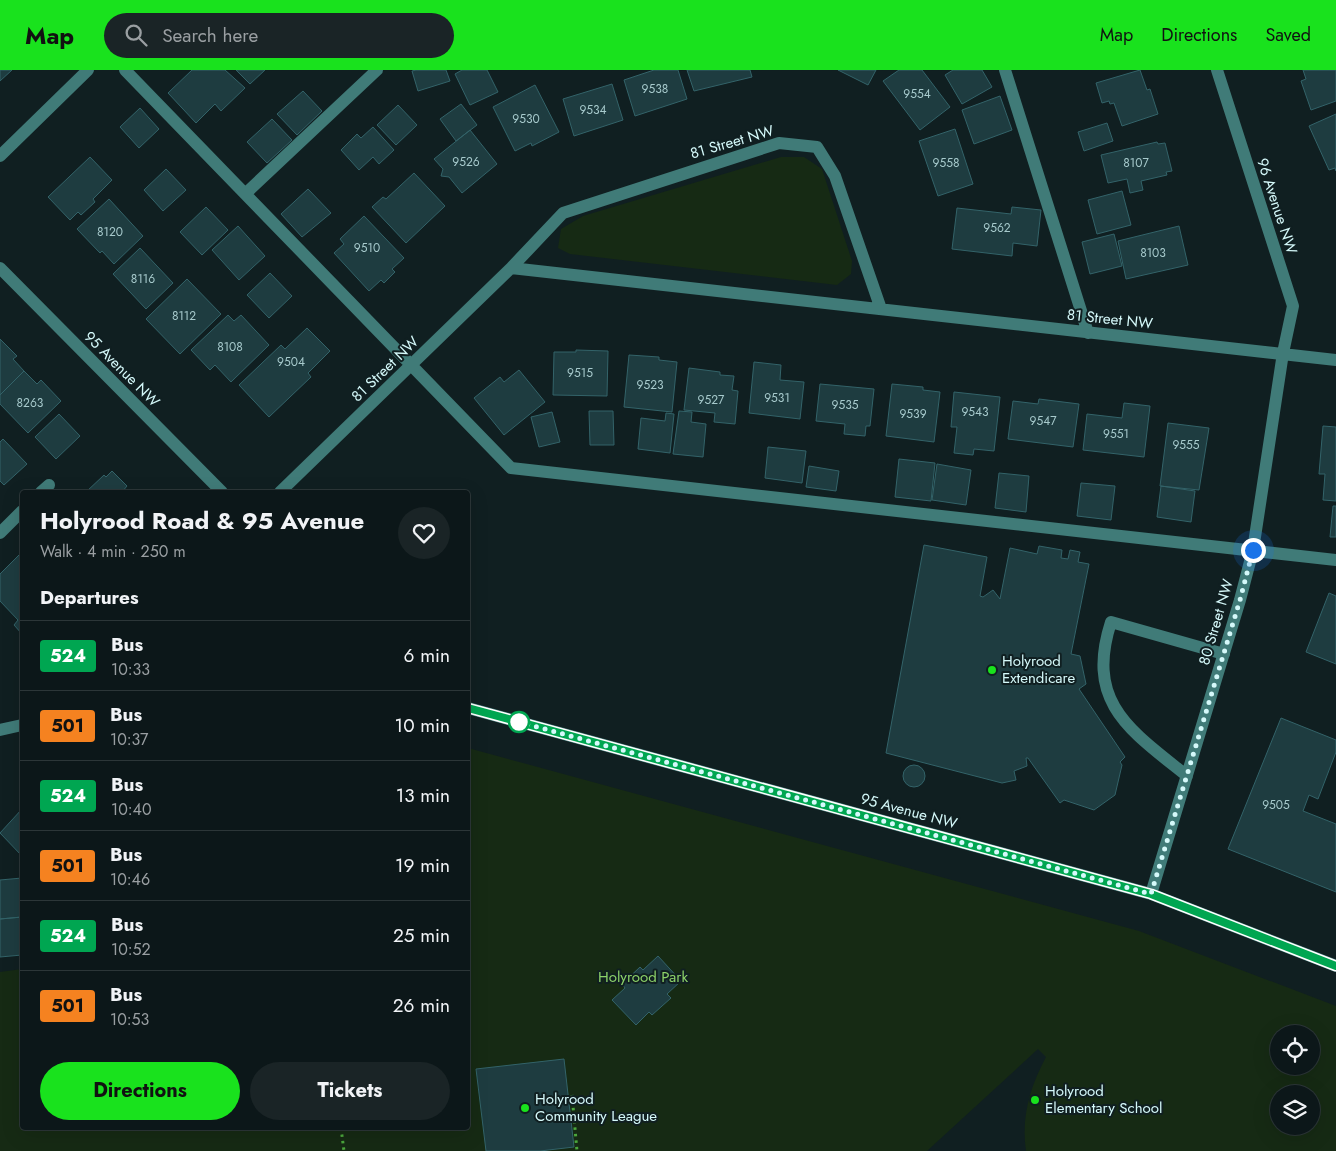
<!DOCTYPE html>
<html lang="en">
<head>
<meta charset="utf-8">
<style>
	body { margin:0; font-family:Jost,sans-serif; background:#1a2426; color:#f1f3f6; height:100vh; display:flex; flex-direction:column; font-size:19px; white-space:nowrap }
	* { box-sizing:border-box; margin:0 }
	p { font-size:16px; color:#9a9fa2 }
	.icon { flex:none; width:28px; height:28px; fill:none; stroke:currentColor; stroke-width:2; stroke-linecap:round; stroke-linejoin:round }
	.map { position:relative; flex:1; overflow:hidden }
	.panel { position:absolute; left:20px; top:420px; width:450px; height:640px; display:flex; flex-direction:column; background:#0c1719; border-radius:5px; box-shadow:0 5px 20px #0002,0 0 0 1px #2c3638 }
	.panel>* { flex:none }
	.badge { padding:0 10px; border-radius:4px; font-size:18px; line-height:32px }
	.buttons { position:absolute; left:1270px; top:955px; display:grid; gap:10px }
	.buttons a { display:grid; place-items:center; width:50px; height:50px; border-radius:50%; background:#0c1719; box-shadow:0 5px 20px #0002,0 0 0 1px #2c3638; font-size:25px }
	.you { position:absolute; width:25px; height:25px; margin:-12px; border:4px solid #fff; border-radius:50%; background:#1a73e8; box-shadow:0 0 0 8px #1a73e833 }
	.map>.badge { position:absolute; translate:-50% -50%; box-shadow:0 0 0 2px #fff }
	h2 { padding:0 20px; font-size:19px; line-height:45px }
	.round { display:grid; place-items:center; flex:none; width:52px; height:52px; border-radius:26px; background:#1a2426 }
	.head { display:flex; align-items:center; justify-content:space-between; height:85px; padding:0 20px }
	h1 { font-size:24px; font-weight:700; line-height:38px }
	.cta { display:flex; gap:10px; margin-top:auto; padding:10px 20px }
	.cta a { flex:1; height:58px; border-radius:30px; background:#19e21d; color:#111; font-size:20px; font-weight:700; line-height:58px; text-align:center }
	.cta a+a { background:#1a2426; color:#f1f3f6 }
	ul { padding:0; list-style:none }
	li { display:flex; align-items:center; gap:15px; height:70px; padding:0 20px; border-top:1px solid #2c3638 }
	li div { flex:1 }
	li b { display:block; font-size:19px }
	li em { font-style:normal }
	li .badge { min-width:55px; font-weight:700; text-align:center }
	header { display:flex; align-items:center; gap:30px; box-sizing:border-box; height:70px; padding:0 25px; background:#19e21d; color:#111 }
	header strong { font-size:24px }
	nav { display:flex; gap:28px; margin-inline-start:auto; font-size:18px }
	.search { width:350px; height:45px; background:#1a2426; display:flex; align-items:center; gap:12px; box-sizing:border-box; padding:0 18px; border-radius:28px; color:#9a9fa2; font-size:19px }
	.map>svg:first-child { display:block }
	.green { fill:#162a14; fill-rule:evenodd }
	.building { fill:#1e3c40; stroke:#336369 }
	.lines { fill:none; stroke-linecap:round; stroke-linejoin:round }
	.path { stroke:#4ba73c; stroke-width:3; stroke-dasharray:2.5 4; stroke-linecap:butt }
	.minor { stroke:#407b78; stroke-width:12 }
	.line-casing { stroke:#fff; stroke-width:11 }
	.line { stroke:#00a651; stroke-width:8 }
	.walk { stroke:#d5f9fa; stroke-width:5; stroke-dasharray:0 9 }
	.poi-dot { fill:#19e21d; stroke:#101f21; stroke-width:2 }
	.stop-dot { fill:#fff; stroke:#00a651; stroke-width:2.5 }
	.labels { text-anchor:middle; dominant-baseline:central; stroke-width:4; stroke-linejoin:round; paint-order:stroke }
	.number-label { font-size:12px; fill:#a7cacc }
	.street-label { font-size:15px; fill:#d5f9fa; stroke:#101f21 }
	.poi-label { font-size:15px; fill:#d5f9fa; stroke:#101f21; text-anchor:start }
	.park-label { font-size:15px; fill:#8cd269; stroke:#101f21 }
</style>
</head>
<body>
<header>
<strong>Map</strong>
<div class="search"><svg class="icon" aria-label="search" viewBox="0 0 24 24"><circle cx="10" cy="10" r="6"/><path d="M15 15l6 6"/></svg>Search here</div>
<nav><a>Map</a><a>Directions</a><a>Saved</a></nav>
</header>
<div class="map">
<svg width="1336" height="1081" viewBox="0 0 1336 1081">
	<rect width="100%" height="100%" fill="#101f21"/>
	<!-- green -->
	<path class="green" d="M781,87H804L822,99L852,191L851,204L837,215L570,184L558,178L561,159L583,146Z
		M468,678L1139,861L1336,936V1081H1026C1021,1047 1030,1017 1046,987L1038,979L927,1081H0V902L22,899V1058H468ZM1279,964H1311V996H1279ZM1279,1024H1311V1056H1279Z"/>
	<!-- building -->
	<path class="building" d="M0,0H12L0,11Z
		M192,0H225L245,18L221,41L215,34L196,53L168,23Z
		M236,0H265L250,14Z
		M416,0H446L450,11L418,21L412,1Z
		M462,0H487L498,22L470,35L455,4Z
		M654,0H678L687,29L635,46L624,10Z
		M687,0H750L752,7L694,21Z
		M838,0H876L868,15Z
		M899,0H922L950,37L920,60L883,11Z
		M953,0H982L992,17L962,34L945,5Z
		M1140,0L1147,20L1150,19L1158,44L1122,56L1114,33L1110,34L1109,31L1102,33L1096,13Z
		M1303,0H1336V31L1311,40L1301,11L1306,9Z
		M612,14L623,50L574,66L563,29Z
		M535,15L559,62L532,76L531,73L515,81L493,37Z
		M303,21L322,41L297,65L277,44Z
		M1000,26L1012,60L974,74L962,40Z
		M461,34L477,55L456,71L440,49Z
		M398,35L417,55L396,75L377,55Z
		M140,38L159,59L139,78L120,57Z
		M1336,44V101L1335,98L1329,100L1309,56Z
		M272,49L292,70L267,93L247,72Z
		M1107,53L1113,71L1084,81L1078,62Z
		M373,57L394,80L379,94L373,87L359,100L341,80L357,64L361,68Z
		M955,59L973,114L938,126L919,71Z
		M470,60L497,94L462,123L449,107L441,106L443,99L434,89Z
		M1157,72L1158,74L1165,73L1172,101L1166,102L1167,105L1141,111L1143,120L1130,123L1127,109L1108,113L1101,85Z
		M90,87L112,110L93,129L95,132L81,145L78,142L70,150L48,127Z
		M166,99L186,120L163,141L144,120Z
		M414,103L445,136L406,173L372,137L383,127L386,129Z
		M308,119L331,143L302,167L281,144Z
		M1122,121L1131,155L1097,164L1088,130Z
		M109,129L143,166L114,194L102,181L100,183L77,159Z
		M206,137L228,160L202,185L180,162Z
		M1012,137L1041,140L1037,176L1013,173L1012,186L952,179L957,138L1011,144Z
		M364,146L404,188L392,199L395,202L384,213L381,210L369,221L334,183L344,174L340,169Z
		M238,156L265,186L239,210L212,180Z
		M1179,156L1188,195L1126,209L1118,171Z
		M1114,164L1122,196L1090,204L1082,172Z
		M140,178L173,213L146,239L113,204Z
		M270,203L292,226L269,248L247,225Z
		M187,209L221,244L180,284L146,249Z
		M228,245L234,251L241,245L269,275L231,312L215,295L210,300L191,280Z
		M307,258L330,281L308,303L311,307L269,347L239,315L281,275L285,279Z
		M0,269L17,286L13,289L24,301L0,325Z
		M576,280L608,281L607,326L553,325L554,282H576Z
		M629,285L659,287V290L677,292L672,342L624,337Z
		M754,292L781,295L780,310L804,312L800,349L749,343Z
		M689,298L720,302V305L734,306L732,320L738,321L735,354L714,352L715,343L684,340Z
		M519,300L545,332L504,365L474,328L500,307L504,312Z
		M24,301L37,314L41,310L61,331L28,363L0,334V325Z
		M820,314L874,319L870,356H866L865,366L844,364L845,354L816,351Z
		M892,314L923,317V320L940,322L934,372L886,366Z
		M954,322L1000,327L994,381L974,379L973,385L954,383L957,357H951Z
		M1039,329L1079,334L1073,377L1008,369L1013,331L1038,334Z
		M1124,333L1150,336L1144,387L1083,380L1087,344L1122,348Z
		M589,341H613L614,375H590Z
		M679,341L692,342L691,352L706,354L703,387L673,384Z
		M552,342L560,372L539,377L531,347Z
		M666,343L674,344L670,383L638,379L641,348L665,351Z
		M59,344L80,366L56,389L35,367Z
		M1168,353L1209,358L1199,420L1160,416Z
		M1323,356L1336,357V431L1323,430L1325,404H1319Z
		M3,369L27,394L4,415L0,411V372Z
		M768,377L806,381L802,413L765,408Z
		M899,389L935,393L931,431L895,427Z
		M937,394L971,400L966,435L932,430Z
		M809,396L839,401L836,421L806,417Z
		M112,401L127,416L122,422H86L104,405L106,407Z
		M999,403L1029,406L1026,442L995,438Z
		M1081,413L1115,416L1111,450L1077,446Z
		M1161,416L1195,421L1191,452L1157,447Z
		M1333,436H1336V467H1330Z
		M924,475L987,487L980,526L983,527L993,520L1000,529L1010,478L1037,484L1039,476L1062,480L1061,488L1068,489L1070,480L1080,482L1078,492L1089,494L1071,584L1080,586L1086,614L1079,619L1125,687L1120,692L1122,695L1115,725L1094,740L1064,730L1060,733L1028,688H1026L1027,696L1014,701L1016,710L1002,713L886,683Z
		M22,482V564L14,555L18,550L0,531V504Z
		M1329,523L1336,526V594L1306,582Z
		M1281,648L1336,670V682L1318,729L1309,725L1303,741L1336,754V822L1228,779Z
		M903 706a11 11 0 1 1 22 0a11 11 0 1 1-22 0Z
		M22,739V786L0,763Z
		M22,808V847L0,849V810Z
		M22,847V885L0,887V849Z
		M658,886L681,911L667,924L671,928L652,945L649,942L636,955L612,930L625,918L622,914L640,897L643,900Z
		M564,989L574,1077L540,1081H486L476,999Z"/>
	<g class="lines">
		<!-- path -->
		<path class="path" d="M572,1025L577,1081
			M341,1058L344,1081"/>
		<!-- minor -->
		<path class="minor" d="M125,0L511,398L1336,490
			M1005,0L1088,263
			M0,86L88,0
			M245,124L377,0
			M0,198L222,422
			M511,198L563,143L779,73L817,77L835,106L881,239
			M41,422L49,415
			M280,422L511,198L1336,290
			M0,463L22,441
			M468,638L1151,824L1336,896
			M0,660L22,655
			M1187,706C1130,660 1085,633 1111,552L1224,584
			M1151,824L1240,530L1253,480L1283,283L1293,236L1217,0"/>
	</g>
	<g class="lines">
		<defs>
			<path id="line" d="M468,638L1151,824L1336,896"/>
		</defs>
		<!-- line casing -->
		<use href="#line" class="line-casing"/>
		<!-- line -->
		<use href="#line" class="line"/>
		<!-- walk -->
		<path class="walk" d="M519,652L1151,824L1240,530L1253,480"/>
	</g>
	<!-- markers -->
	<g class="poi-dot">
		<circle cx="992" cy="600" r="5"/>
		<circle cx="1035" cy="1030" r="5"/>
		<circle cx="525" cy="1038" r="5"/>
	</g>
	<circle class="stop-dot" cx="519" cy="652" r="10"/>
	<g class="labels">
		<!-- number labels -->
		<g class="number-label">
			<text x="655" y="19">9538</text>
			<text x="917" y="24">9554</text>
			<text x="593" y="40">9534</text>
			<text x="526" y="49">9530</text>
			<text x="466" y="92">9526</text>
			<text x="946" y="93">9558</text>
			<text x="1136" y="93">8107</text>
			<text x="997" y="158">9562</text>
			<text x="110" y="162">8120</text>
			<text x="367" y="178">9510</text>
			<text x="1153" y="183">8103</text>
			<text x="143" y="209">8116</text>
			<text x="184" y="246">8112</text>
			<text x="230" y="277">8108</text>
			<text x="291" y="292">9504</text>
			<text x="580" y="303">9515</text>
			<text x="650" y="315">9523</text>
			<text x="777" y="328">9531</text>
			<text x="711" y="330">9527</text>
			<text x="30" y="333">8263</text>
			<text x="845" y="335">9535</text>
			<text x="975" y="342">9543</text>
			<text x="913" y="344">9539</text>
			<text x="1043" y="351">9547</text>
			<text x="1116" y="364">9551</text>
			<text x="1186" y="375">9555</text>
			<text x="1276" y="735">9505</text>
		</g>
		<!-- street labels -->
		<g class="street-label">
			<text transform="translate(732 72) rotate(-16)">81 Street NW</text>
			<text transform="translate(1277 136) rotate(72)">96 Avenue NW</text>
			<text transform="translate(1110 249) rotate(6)">81 Street NW</text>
			<text transform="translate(122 299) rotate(45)">95 Avenue NW</text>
			<text transform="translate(385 299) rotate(-44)">81 Street NW</text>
			<text transform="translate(1216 552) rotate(-74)">80 Street NW</text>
			<text transform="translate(909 741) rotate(15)">95 Avenue NW</text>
		</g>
		<!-- poi labels -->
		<g class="poi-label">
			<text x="1002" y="591">Holyrood<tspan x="1002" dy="17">Extendicare</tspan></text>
			<text x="1045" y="1021">Holyrood<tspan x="1045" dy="17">Elementary School</tspan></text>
			<text x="535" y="1029">Holyrood<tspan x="535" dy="17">Community League</tspan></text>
		</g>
		<!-- park labels -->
		<g class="park-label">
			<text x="643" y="907">Holyrood Park</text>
		</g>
	</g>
</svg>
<div class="buttons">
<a><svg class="icon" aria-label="locate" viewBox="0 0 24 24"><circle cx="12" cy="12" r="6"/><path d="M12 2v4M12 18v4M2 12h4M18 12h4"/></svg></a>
<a><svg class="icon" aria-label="layers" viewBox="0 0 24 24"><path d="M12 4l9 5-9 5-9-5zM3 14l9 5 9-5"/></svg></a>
</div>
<div class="you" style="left:1253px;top:480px"></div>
<section class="panel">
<div class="head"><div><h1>Holyrood Road &amp; 95 Avenue</h1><p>Walk · 4 min · 250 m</p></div><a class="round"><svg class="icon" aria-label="heart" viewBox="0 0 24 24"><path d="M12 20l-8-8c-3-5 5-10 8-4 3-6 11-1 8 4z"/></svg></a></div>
<h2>Departures</h2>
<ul>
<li><span class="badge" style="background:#00a651;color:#fff">524</span><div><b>Bus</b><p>10:33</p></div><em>6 min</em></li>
<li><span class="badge" style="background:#f58220;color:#111">501</span><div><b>Bus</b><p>10:37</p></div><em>10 min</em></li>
<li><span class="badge" style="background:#00a651;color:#fff">524</span><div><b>Bus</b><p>10:40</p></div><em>13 min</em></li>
<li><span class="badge" style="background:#f58220;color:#111">501</span><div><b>Bus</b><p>10:46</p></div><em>19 min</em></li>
<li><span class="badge" style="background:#00a651;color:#fff">524</span><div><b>Bus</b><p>10:52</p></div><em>25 min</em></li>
<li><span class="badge" style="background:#f58220;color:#111">501</span><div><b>Bus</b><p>10:53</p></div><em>26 min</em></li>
</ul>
<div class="cta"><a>Directions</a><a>Tickets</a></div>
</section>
</div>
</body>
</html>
